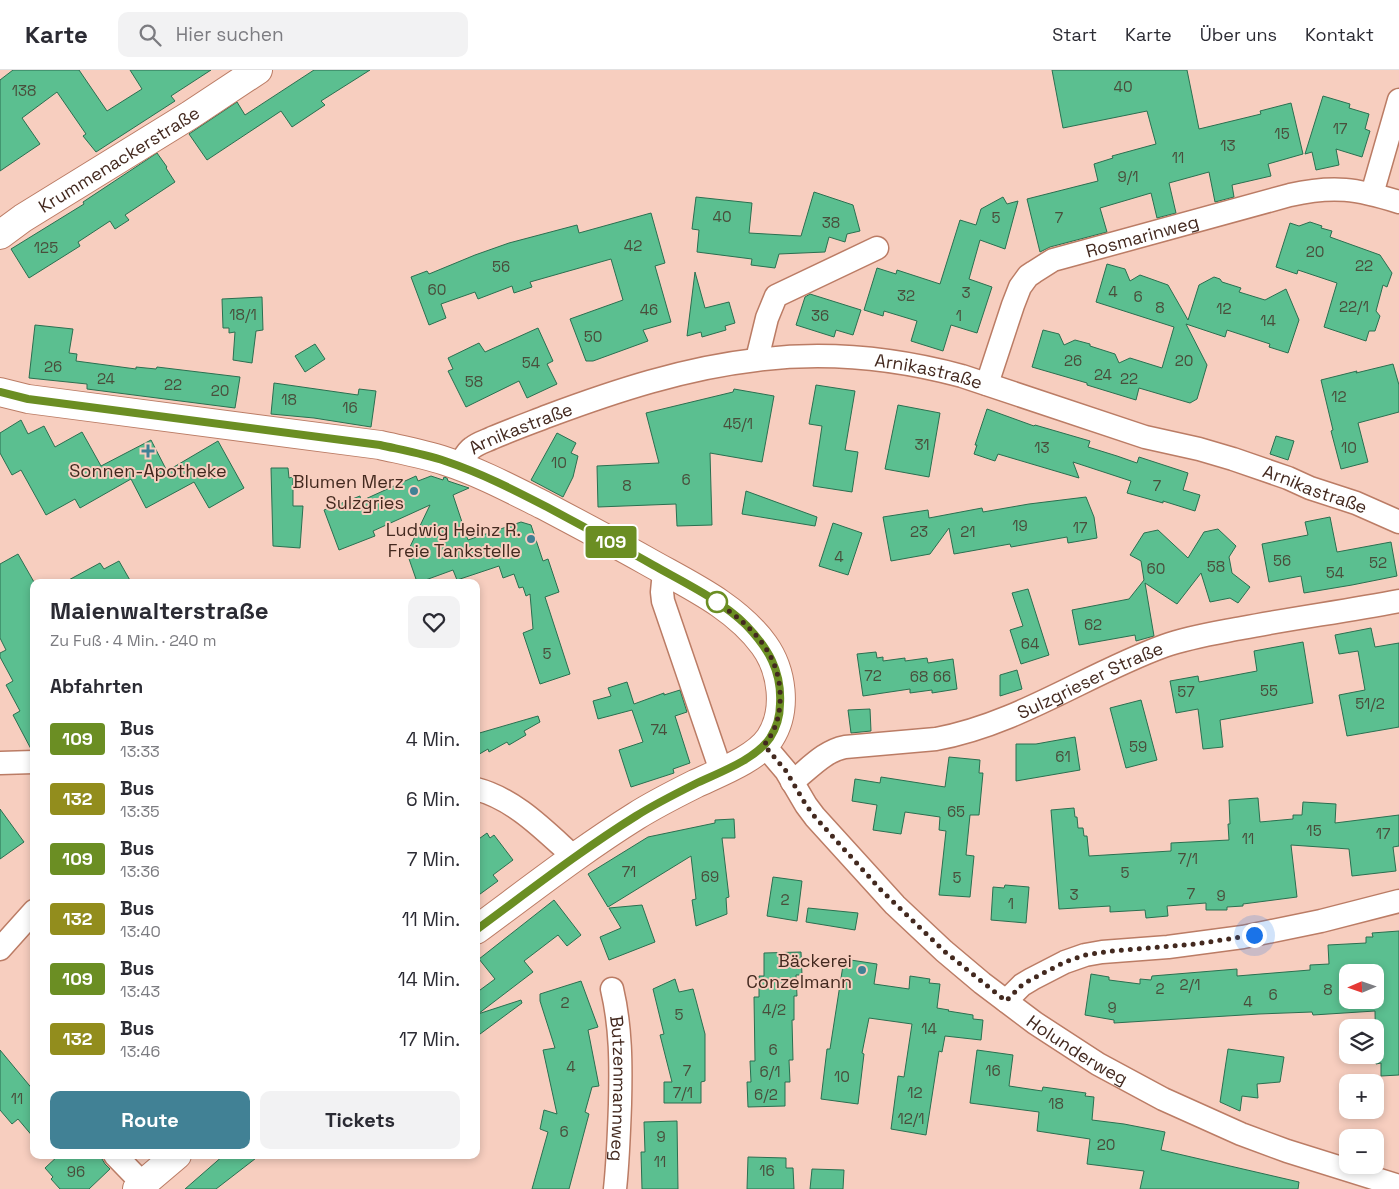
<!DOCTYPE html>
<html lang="de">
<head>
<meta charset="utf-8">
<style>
	body { margin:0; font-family:"Space Grotesk",sans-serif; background:#f2f2f3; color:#2b2b33; height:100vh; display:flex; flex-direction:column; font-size:19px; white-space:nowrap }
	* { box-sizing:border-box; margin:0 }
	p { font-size:16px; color:#7c7c81 }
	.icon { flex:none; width:28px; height:28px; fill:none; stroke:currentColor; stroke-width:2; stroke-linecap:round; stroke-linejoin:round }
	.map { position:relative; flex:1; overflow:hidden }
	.drawer { position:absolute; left:30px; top:509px; width:450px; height:580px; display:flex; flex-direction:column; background:#fff; border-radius:10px; box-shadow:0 2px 8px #0003 }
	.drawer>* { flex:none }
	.badge { padding:0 10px; border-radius:4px; font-size:18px; line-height:32px }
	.needle { width:32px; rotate:268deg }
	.fabs { position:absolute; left:1339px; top:894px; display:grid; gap:10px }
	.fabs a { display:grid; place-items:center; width:45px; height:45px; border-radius:10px; background:#fff; box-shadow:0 2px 8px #0003; font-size:25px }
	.you { position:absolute; width:25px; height:25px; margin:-12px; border:4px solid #fff; border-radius:50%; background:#1a73e8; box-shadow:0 0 0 8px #1a73e833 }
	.map>.badge { position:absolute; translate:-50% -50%; box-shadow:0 0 0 2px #fff }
	h2 { padding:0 20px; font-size:19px; line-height:45px }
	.round { display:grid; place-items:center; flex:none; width:52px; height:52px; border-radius:10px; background:#f2f2f3 }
	.summary { display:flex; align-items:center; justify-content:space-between; height:85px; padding:0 20px }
	h1 { font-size:24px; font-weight:700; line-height:38px }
	.primary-button { display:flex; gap:10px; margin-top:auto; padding:10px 20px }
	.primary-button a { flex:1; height:58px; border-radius:10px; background:#418195; color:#fff; font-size:20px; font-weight:700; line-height:58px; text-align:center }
	.primary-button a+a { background:#f2f2f3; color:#2b2b33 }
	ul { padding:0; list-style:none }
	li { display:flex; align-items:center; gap:15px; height:60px; padding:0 20px }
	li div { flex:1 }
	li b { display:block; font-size:19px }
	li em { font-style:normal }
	li .badge { min-width:55px; font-weight:700; text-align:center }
	header { display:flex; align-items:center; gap:30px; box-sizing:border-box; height:70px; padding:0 25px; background:#fff; border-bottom:1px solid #e1e1e2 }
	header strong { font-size:24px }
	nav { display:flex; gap:28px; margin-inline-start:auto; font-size:18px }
	.search { width:350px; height:45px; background:#f2f2f3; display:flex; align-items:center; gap:12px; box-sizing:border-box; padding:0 18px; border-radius:10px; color:#7c7c81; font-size:19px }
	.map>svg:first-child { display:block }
	.building { fill:#5bbf90; stroke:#2b6f50; fill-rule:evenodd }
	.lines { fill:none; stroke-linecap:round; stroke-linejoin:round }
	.minor-casing { stroke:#bb7c65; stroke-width:25 }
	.major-casing { stroke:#bb7c65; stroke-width:30 }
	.minor { stroke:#fff; stroke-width:22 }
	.major { stroke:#fff; stroke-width:28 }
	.line-casing { stroke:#fff; stroke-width:11 }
	.line { stroke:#6b8e23; stroke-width:8 }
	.walk { stroke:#43291f; stroke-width:5; stroke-dasharray:0 9 }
	.poi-dot { fill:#418195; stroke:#f7cebf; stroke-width:2 }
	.stop-dot { fill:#fff; stroke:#6b8e23; stroke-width:2.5 }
	.labels { text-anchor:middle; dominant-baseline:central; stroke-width:4; stroke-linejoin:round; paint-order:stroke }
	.number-label { font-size:15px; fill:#494e3b }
	.street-label { font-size:18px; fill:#43291f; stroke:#f7cebf }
	.poi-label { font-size:18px; fill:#43291f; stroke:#f7cebf; text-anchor:end }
</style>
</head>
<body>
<header>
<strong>Karte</strong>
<div class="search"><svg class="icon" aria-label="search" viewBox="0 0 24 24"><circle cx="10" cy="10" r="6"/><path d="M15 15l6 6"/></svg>Hier suchen</div>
<nav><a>Start</a><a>Karte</a><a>Über uns</a><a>Kontakt</a></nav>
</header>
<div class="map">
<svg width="1399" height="1119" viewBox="0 0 1399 1119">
	<rect width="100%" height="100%" fill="#f7cebf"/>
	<!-- building -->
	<path class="building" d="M13,0H79L107,41L142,19L130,0H211L171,26L175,31L96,82L83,66L86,64L57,22L22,48L40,74L0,101V10Z
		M314,0H370L321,31L325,35L292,57L281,41L207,90L189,64L237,32L245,45Z
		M1052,0H1187L1199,59L1261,44L1260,41L1291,33L1303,84L1268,94L1271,106L1232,115L1234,127L1215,132L1209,102L1169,113L1176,143L1157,148L1151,123L1100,138L1107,162L1050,177L1040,182L1027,129L1098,111L1094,94L1113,88L1112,86L1156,74L1147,41L1063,58Z
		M1323,26L1350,34L1349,38L1369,44L1365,59L1370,61L1362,87L1336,79L1339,95L1316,100L1312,82L1305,84Z
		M157,83L167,97L166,98L175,112L125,145L129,150L115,159L110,151L78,172L80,176L29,208L11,179L84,134L83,132Z
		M814,122L853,135L860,161L847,164L845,172L829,167L825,182L779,184L775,198L751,195L752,189L697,182L699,160L692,159L696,127L752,133L749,163L801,166Z
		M1003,127L1007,134L1018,131L1005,179L980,170L969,209L992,217L977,263L951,255L943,281L911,271L917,251L884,241L883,246L864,240L877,198L896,204L897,200L940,214L960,150L976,155L981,139Z
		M651,143L665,193L655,196L671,252L643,260L648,271L593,291H586L570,249L623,230L611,189L530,212L532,217L514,223L512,216L478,229L475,222L441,234L446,248L429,255L411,207L427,201L429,204L475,185L509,173L577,155L579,163Z
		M1310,152L1322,156L1321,158L1332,161L1330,167L1380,185L1392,203L1387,217L1383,215L1376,241L1380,246L1375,261H1369L1366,271L1324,257L1337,213L1298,200L1297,204L1276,197L1290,153L1299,156Z
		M1107,194L1125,199L1130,211L1140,205L1168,215L1188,250L1199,215L1214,207L1220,209L1222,212L1241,218L1239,222L1265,230L1286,219L1299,250L1288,283L1269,277L1270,274L1227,260L1225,267L1186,254L1207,295L1197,329L1190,333L1139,318L1136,330L1087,315V313L1032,297L1043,260L1059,264L1064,275L1075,270L1090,274V276L1115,284L1119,293L1130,288L1162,298L1174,257L1096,232Z
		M695,202L705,238L729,232L735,253L725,256L726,260L702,267L701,262L687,266Z
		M810,224L861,240L853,265L836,260L834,267L796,255L805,227Z
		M262,227L263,260L256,261L252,293L233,290L235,262L229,263V258H223L222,229Z
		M35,255L73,259L69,283L77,284L76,291L136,299V297L156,299L157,297L240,307L235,338L87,319V314L29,308Z
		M538,258L553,291L547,294L557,314L527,328L519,311L466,337L448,301L453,299L448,288L479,273L485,282Z
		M315,274L325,289L305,302L295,286Z
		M1393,294L1399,315V342L1358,353L1368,392L1341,399L1331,361L1333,360L1321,310L1357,301L1356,303Z
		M274,313L358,325L359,319L376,321L371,357L314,348L271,344Z
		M816,315L855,321L845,380L858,382L852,422L813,416L822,356L809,354Z
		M734,319L774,326L762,392L710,383L712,455L677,456L676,434L598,437L597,396L659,393L646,343L733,322Z
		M898,335L940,343L929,407L885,399Z
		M987,339L1034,356L1035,355L1090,371L1088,377L1117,386L1137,393L1139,387L1188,403L1183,420L1200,425L1195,441L1163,431V433L1127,423L1131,411L1073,392L1079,408L998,384L995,391L974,384L977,375H975Z
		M21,350L28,364L44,356L55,377L82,362L101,396L151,370L167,401L218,371L244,418L209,438L194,412L146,438L131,409L80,438L75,429L46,445L21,400L12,405L0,383V363Z
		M557,363L576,373L571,383L578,386L573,407L563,427L531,410Z
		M1276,366L1294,371L1288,390L1270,384Z
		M271,398H288L289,408L293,407V436H303L300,478L273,476Z
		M416,406L418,411L431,406L443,410L444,407L447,408L448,411L469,418L453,425L468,470L521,452L531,455L543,491L548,489L559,522L545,527L570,604L540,614L523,563L533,559L530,524L526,526L523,517L519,518L514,504L503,508L499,496L457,510L453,500L420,512H417L407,483L430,435L373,461L375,466L339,480L324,440L360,426L361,431Z
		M746,421L817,447L815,456L742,444Z
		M1086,427L1094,447L1097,468L1068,473L1067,467L1011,477L1010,474L954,484L949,458L930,484L891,491L883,447L928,440L929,448L982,438L983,442L1029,434Z
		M1330,447L1337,482L1391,472L1397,506L1352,515L1304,523L1301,506L1269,512L1262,474L1308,465L1305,452Z
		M833,453L862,463L848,505L819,496Z
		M1218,459L1236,476L1229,487L1232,503L1250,517L1238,533L1230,528L1210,532L1201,503L1177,534L1145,513L1154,566L1136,571L1135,565L1079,575L1072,540L1129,529L1144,510L1141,491L1130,485L1144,463L1158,460L1188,488L1204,462Z
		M18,484L34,512V679H31L13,645L20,641L6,615L13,611L0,587V583L6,580L0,568V494Z
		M119,491L131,512H65L100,493L104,499Z
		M1028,519L1049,585L1021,594L1010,560L1023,556L1012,523Z
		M1371,558L1375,577L1399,573V657L1347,666L1339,625L1365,620L1358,581L1339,584L1335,565Z
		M1303,572L1313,633L1220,650L1223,677L1203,679L1198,639L1176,643L1170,611L1198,606L1199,612L1257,601L1254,581Z
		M876,582L877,588L883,587V591L905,588V591L927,588L928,593L953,589L957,619L932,623V620L910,623V619L863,626L857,584Z
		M1017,600L1022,619L1000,626V605Z
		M627,612L634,634L664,623V625L680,620L687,642L675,646L690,693L673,699L674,703L631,717L619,680L643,672L632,640L598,649L593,631L611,626L608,618Z
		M1141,630L1157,690L1126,698L1110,638Z
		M870,639L871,661L851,663L848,640Z
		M538,646L540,652L524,661L526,665L509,675L507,672L489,682L488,679L476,686V664Z
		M1075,667L1080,700L1016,711V674H1036Z
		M949,687L980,690L979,703H983L979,745H970L966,785L974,786L970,827L939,825L946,761L939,760L940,747L905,742L901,764L873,760L877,735L852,731L855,709L880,713L881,707L945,717Z
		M1258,728L1260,752L1293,749V745H1302L1303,732L1336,734L1335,753L1399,745V776L1393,777L1396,801L1352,806L1349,779L1291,775L1297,827L1243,834V836L1227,837V840H1206V833L1167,836L1168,846L1146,848L1145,840L1110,842V836L1059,839L1051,740L1074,738L1075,747H1077L1078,758H1083L1084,766H1087L1089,786L1171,781V773L1229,770L1228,754H1230L1229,730Z
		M0,739L24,772L0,789Z
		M734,749L735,768H722L729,827L726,828L727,844L696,856L692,830L696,829L691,786L608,837L588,804L648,767L715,753V750Z
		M487,763L490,768L494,765L513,790L493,805L498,811L476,827V771Z
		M773,807L802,811L797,851L767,846Z
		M1005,815L1029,817L1026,853L991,850L993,817L1004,818Z
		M554,830L581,865L567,876L558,865L524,891L533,902L478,944L521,930L522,933L476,967V923L495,909L479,889Z
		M642,835L655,872L609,890L600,867L621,858L609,838Z
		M808,838L858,843L855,860L806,852Z
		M1399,861V1005L1381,1006V993L1376,994L1375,941L1313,945L1312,942L1259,944L1114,953V950L1085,945L1091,904L1109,907V910L1140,914V909L1151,910L1152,906L1237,899V906L1310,900V895L1329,894L1328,875L1366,873V867H1373L1372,863ZM1348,902H1375V930H1348Z
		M801,882L802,905H796L797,926H794V950H792L793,990H789L790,1012H785V1036L748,1037L747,1012H751L750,991H755L754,927H759V906H764V883Z
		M844,889L877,894L874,914L909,919L910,906L930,909L929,913L940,914L937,938L949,940L948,941L973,945V949L983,950L981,970L945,966L942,982L939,981L926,1065L891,1059L898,1006L904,1007L912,954L869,948L862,983L864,984L858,1034L821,1029L827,979H830Z
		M675,909L679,922L693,919L705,964V1011L701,1012V1033H664V1012H672L660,965L664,964L653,919Z
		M581,911L598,957L588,960L599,1016L592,1017L585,1042L589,1044L569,1119H532L548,1062L540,1059L544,1040L557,1044L543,980L555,978L540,931V924Z
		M1228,979L1284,987L1280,1012L1257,1014L1258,1028L1242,1026L1240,1041L1220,1032Z
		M0,980L34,1021V1068L18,1049L12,1054L0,1040Z
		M977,980L1013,985L1009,1016L1042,1021L1043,1017L1086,1023L1085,1026L1094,1027L1092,1050L1124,1054L1165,1062L1161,1080L1299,1112L1298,1119H1140L1144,1101L1087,1094L1090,1069L1037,1061L1039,1042L970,1033Z
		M677,1051L678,1119H642L641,1082H645L644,1052Z
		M59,1085H102V1089L105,1094L110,1099L89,1119H60L51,1109L53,1107L45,1098Z
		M224,1085H260L216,1119H185Z
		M748,1087L786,1088V1098H793L794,1119H747Z
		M812,1099L844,1100L843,1119H810Z"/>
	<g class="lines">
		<defs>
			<g id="minor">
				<path d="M1372,124L1399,30"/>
				<path d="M757,289L767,248L776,226L877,178"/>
				<path id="s1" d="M987,314L1013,235L1020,217L1028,206L1034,202L1053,190L1290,125C1334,115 1357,119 1399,132"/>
				<path id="s2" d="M459,396C463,390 466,382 472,378C478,373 486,371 492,368C511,360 530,353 548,346C615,321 685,298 756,290C825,281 895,288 962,306L1145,367L1199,379L1233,389L1288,408L1310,418L1356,433L1399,452"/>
				<path d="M664,501L662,522L663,531L721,701"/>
				<path id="s3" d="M764,675L786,701L806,735L815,747L895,835L944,881L982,913L1035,953L1098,994L1163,1029L1241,1064L1287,1081L1399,1116"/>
				<path d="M0,693L34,692"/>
				<path id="s4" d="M792,712C809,699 824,681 845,677L936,669C1018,654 1087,604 1164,576C1189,567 1216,563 1242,558C1294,548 1347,541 1399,531"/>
				<path d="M476,719C515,729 545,761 574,787"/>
				<path d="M0,879L34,841"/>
				<path id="s5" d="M612,919C621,957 621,995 620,1034C619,1063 618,1091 615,1119"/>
				<path d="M1006,931L1022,915L1032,909L1065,892L1085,885L1102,882L1168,877L1243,867L1321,851L1399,831"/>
				<path d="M115,1085L143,1114"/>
			</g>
			<g id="major">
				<path id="s6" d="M0,165L23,148L190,45L258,0"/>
				<path d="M0,322L28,329L380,375C402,380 424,384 445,391C479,402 511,419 543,435C577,453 611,471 645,490C687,514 735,535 764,575C782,600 788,640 770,668C756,689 718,703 695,714C675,724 655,734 636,746C580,781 529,821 476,860"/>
				<path d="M137,1119L177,1085"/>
			</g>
		</defs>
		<!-- minor casing -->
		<use href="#minor" class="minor-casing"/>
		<!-- major casing -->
		<use href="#major" class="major-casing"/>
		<!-- minor -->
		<use href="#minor" class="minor"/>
		<!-- major -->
		<use href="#major" class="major"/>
	</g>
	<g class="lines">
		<defs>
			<path id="line" d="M0,322L28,329L380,375C402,380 424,384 445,391C481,403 514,420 547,437C582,456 618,475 653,495C683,512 721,530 746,555C768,578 782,601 780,634C780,646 777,657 770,668C755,690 718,703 695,714C675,724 655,734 636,746C580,781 529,821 476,860"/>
		</defs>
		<!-- line casing -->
		<use href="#line" class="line-casing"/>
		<!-- line -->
		<use href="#line" class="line"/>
		<!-- walk -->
		<path class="walk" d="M717,532L712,529C750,554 783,584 780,633C779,650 774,663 764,675L786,701L806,735L815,747L881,820L944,881L1006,931L1022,915L1032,909L1065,892L1085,885L1112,881L1196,874L1254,865"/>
	</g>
	<!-- markers -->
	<g class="poi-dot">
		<path d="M145.5 373.5h5v5h5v5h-5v5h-5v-5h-5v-5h5z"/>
		<circle cx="414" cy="421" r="5"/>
		<circle cx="531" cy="469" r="5"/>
		<circle cx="862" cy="900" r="5"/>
	</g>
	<circle class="stop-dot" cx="717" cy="532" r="10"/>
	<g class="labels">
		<!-- number labels -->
		<g class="number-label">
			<text x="1123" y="16">40</text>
			<text x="24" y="20">138</text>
			<text x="1340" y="58">17</text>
			<text x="1282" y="63">15</text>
			<text x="1228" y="75">13</text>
			<text x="1178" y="87">11</text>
			<text x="1128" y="106">9/1</text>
			<text x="722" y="146">40</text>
			<text x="996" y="147">5</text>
			<text x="1059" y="147">7</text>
			<text x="831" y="152">38</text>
			<text x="633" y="175">42</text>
			<text x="46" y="177">125</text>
			<text x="1315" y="181">20</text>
			<text x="1364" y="195">22</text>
			<text x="501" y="196">56</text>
			<text x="437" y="219">60</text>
			<text x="1113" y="221">4</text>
			<text x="966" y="222">3</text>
			<text x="906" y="225">32</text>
			<text x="1138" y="226">6</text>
			<text x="1354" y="236">22/1</text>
			<text x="1160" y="237">8</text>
			<text x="1224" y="238">12</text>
			<text x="649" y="239">46</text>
			<text x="243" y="244">18/1</text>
			<text x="820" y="245">36</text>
			<text x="959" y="245">1</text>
			<text x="1268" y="250">14</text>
			<text x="593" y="266">50</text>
			<text x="1073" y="290">26</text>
			<text x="1184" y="290">20</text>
			<text x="531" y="292">54</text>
			<text x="53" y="296">26</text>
			<text x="1103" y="304">24</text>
			<text x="106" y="308">24</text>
			<text x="1129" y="308">22</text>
			<text x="474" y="311">58</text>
			<text x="173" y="314">22</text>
			<text x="220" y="320">20</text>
			<text x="1339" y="326">12</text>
			<text x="289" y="329">18</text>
			<text x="350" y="337">16</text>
			<text x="738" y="353">45/1</text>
			<text x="922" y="374">31</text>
			<text x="1042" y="377">13</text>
			<text x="1349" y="377">10</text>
			<text x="559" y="392">10</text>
			<text x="686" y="409">6</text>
			<text x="627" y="415">8</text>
			<text x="1157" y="415">7</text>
			<text x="1020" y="455">19</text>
			<text x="1080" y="457">17</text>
			<text x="919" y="461">23</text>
			<text x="968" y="461">21</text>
			<text x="839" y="486">4</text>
			<text x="1282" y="490">56</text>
			<text x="1378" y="492">52</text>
			<text x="1216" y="496">58</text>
			<text x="1156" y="498">60</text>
			<text x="1335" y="502">54</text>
			<text x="1093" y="554">62</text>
			<text x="1030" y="573">64</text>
			<text x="547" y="583">5</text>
			<text x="873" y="605">72</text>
			<text x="919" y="606">68</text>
			<text x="942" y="606">66</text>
			<text x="1269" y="620">55</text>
			<text x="1186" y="621">57</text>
			<text x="1370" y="633">51/2</text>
			<text x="659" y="659">74</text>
			<text x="1138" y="676">59</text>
			<text x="1063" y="686">61</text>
			<text x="956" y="741">65</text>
			<text x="1314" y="760">15</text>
			<text x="1383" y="763">17</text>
			<text x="1248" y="768">11</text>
			<text x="1188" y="788">7/1</text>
			<text x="629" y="801">71</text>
			<text x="1125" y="802">5</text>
			<text x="710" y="806">69</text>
			<text x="957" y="807">5</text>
			<text x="1191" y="823">7</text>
			<text x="1074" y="824">3</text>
			<text x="1221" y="825">9</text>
			<text x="785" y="829">2</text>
			<text x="1011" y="833">1</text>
			<text x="1190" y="914">2/1</text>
			<text x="1160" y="918">2</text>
			<text x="1328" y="919">8</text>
			<text x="1273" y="924">6</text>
			<text x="1248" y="931">4</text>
			<text x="565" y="932">2</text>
			<text x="1112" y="937">9</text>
			<text x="774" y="939">4/2</text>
			<text x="679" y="944">5</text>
			<text x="929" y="958">14</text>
			<text x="773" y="979">6</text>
			<text x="571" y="996">4</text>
			<text x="687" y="1000">7</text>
			<text x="993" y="1000">16</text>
			<text x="770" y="1001">6/1</text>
			<text x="842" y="1006">10</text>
			<text x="683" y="1022">7/1</text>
			<text x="915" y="1022">12</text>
			<text x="766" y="1024">6/2</text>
			<text x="17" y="1028">11</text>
			<text x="1056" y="1033">18</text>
			<text x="911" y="1048">12/1</text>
			<text x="564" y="1061">6</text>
			<text x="661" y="1066">9</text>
			<text x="1106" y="1074">20</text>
			<text x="660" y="1091">11</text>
			<text x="767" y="1100">16</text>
			<text x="76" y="1101">96</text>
		</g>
		<!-- street labels -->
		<g class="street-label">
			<text stroke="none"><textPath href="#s6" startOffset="141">Krummenackerstraße</textPath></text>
			<text stroke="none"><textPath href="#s1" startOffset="238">Rosmarinweg</textPath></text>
			<text stroke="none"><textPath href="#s2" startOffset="495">Arnikastraße</textPath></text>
			<text stroke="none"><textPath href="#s2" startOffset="75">Arnikastraße</textPath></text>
			<text stroke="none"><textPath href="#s2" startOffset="900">Arnikastraße</textPath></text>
			<text stroke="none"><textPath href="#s4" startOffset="321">Sulzgrieser Straße</textPath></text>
			<text stroke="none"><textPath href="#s3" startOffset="441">Holunderweg</textPath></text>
			<text stroke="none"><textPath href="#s5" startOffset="100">Butzenmannweg</textPath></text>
		</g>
		<!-- poi labels -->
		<g class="poi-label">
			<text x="148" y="400" text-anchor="middle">Sonnen-Apotheke</text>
			<text x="404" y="411">Blumen Merz<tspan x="404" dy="21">Sulzgries</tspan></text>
			<text x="521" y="459">Ludwig Heinz R.<tspan x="521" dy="21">Freie Tankstelle</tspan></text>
			<text x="852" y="890">Bäckerei<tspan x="852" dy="21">Conzelmann</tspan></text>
		</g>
	</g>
</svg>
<div class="fabs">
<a><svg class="needle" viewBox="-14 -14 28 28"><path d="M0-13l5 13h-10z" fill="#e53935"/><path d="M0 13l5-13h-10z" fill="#7c7c81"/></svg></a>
<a><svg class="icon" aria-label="layers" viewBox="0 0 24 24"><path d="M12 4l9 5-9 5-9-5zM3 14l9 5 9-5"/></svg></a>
<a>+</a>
<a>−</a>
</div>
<div class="you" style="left:1254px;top:865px"></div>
<b class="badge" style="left:611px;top:472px;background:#6b8e23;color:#fff">109</b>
<section class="drawer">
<div class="summary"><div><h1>Maienwalterstraße</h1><p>Zu Fuß · 4 Min. · 240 m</p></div><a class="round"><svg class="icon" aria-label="heart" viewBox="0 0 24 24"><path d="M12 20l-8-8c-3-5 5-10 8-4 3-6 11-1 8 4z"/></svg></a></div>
<h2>Abfahrten</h2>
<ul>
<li><span class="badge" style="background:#6b8e23;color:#fff">109</span><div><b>Bus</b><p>13:33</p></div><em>4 Min.</em></li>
<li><span class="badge" style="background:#928d1d;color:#fff">132</span><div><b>Bus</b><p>13:35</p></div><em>6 Min.</em></li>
<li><span class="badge" style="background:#6b8e23;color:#fff">109</span><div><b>Bus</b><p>13:36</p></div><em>7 Min.</em></li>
<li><span class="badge" style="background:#928d1d;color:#fff">132</span><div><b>Bus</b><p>13:40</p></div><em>11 Min.</em></li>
<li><span class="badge" style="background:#6b8e23;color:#fff">109</span><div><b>Bus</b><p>13:43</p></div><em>14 Min.</em></li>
<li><span class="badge" style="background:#928d1d;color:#fff">132</span><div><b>Bus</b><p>13:46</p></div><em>17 Min.</em></li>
</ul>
<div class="primary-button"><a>Route</a><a>Tickets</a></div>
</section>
</div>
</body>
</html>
